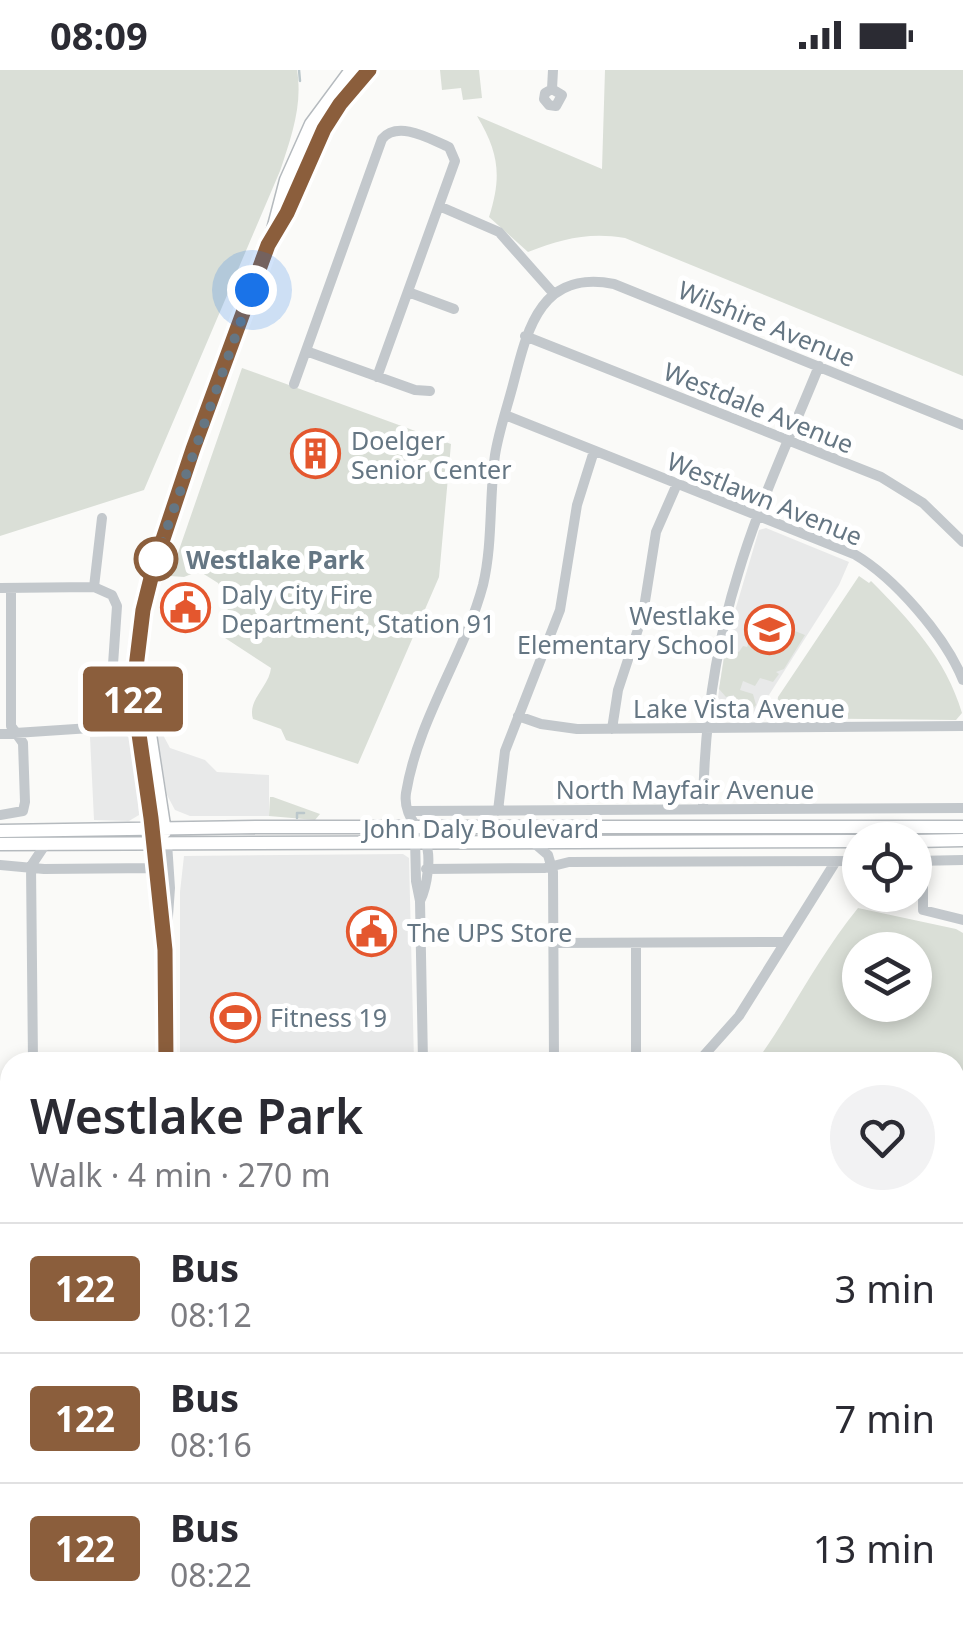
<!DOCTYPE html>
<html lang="en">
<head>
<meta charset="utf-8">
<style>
	body { margin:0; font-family:"Noto Sans",sans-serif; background:#f2f2f3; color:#2b2b33; height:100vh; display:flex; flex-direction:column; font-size:38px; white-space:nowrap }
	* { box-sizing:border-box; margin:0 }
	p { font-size:32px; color:#7c7c81 }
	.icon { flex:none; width:55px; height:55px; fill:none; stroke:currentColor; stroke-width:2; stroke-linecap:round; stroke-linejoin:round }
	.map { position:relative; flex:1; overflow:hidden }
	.details { position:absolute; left:0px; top:982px; width:965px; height:582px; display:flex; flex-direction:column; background:#fff; border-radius:30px 30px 0 0; box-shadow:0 5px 15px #0003 }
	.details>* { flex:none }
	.badge { padding:0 20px; border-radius:8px; font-size:35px; line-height:65px }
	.tools { position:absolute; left:842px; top:752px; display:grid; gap:20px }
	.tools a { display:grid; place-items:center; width:90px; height:90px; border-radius:50%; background:#fff; box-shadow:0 5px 15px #0003; font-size:50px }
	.you { position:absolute; width:50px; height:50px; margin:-25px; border:8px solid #fff; border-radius:50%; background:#1a73e8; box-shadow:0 0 0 15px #1a73e833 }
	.map>.badge { position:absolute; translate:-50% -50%; box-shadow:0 0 0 5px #fff }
	.round { display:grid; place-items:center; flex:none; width:105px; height:105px; border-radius:52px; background:#f2f2f3 }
	.overview { display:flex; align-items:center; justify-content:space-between; height:170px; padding:0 30px }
	h1 { font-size:48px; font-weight:600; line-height:75px }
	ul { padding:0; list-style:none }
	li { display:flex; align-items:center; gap:30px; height:130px; padding:0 30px; border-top:2px solid #e1e1e2 }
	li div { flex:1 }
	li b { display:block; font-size:38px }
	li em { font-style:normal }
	li .badge { min-width:110px; font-weight:700; text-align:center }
	.status { display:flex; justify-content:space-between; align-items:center; height:70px; padding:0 50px; background:#fff; direction:ltr }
	.status svg { height:28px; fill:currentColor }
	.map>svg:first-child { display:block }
	.built { fill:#e8e9e9 }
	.green { fill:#dadfd7; fill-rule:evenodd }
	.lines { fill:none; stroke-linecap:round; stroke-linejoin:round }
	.stream { stroke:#bbc7cb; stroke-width:2.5 }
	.major-casing { stroke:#b5babe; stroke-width:15 }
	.minor { stroke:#c3c8cc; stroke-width:10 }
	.major { stroke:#fff; stroke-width:12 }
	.line-casing { stroke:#fff; stroke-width:22 }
	.line { stroke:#8b5e3c; stroke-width:15 }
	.walk { stroke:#657683; stroke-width:10; stroke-dasharray:0 18 }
	.stop-dot { fill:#fff; stroke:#8b5e3c; stroke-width:5 }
	.labels { text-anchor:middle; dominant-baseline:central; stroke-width:10; stroke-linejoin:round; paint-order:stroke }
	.street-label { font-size:25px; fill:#657683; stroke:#fff }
	.poi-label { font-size:25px; fill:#657683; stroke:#fff; text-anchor:start }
	.stop-label { font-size:25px; font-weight:bold; fill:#657683; stroke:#fff; text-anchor:start }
</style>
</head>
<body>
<div class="status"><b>08:09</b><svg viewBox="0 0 49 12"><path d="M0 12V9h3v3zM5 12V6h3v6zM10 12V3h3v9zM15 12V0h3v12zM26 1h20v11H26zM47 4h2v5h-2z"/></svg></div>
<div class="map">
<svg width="963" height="1563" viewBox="0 0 963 1563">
	<rect width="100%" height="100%" fill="#fafaf8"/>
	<!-- built -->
	<path class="built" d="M766,458L849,492L839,515L755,647H722L716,642L726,571L759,460Z
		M154,648L170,678L205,690L217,702L269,705V746H190L175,740L167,725Z
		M125,665L132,669L135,687L139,745L129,751L94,750L90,667Z
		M403,784L409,788L414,992H180V822L184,786Z
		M101,1555H326V1563H123Z"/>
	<!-- green -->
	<path class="green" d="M0,0H297C303,35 291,68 280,101L144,420L0,466Z
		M440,0H479L482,28L463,30L461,18L442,20Z
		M605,0H963V306L625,168C588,162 562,169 528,182L489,147C502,106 499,83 477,46L602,99Z
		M242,298L451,374L439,507L358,694L286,670L281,659L253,649C247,630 269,617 271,598L222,566L229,533L218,513L199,501L184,507L170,506Z
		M859,506L869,513L871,511C910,550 946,589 962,643L956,650L775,648L778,627Z
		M763,534L774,538L770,551L805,565L784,599L776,602L779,604L773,612L760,608L755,616L743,611L740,620L753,624L756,635L751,641L741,643L733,635L734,625L726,627L719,619L726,576L739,582L743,576L747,577Z
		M270,727H273L320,744L315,750L269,746Z
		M858,838L956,859L963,863V1563H371L370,1555H955V992H756C792,942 818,887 858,838ZM915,880V935H860V880Z
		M229,1555H326V1563H226Z"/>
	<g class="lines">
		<!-- stream -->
		<path class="stream" d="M299,0L300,11
			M297,748V743H304"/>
		<defs>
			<path id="major" d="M274,165C308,108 318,49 370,0
				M140,599L165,762
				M0,761L256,757H963
				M153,763L133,623L146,525L193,379L269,175L286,110L311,54L351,0
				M915,771L963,770
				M0,774L860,771"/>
		</defs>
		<!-- major casing -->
		<use href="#major" class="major-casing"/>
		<!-- minor -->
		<path class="minor" d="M552,19L562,25L556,36L549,35L544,29L545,23L552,19L553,0
			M439,136L499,162L554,224
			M408,222L454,239
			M525,266L881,407L923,433L963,472
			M306,281L415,320L430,321
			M294,314L382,69C398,50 430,69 449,77L455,91L377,307
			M505,345L854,484C895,508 945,566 963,610
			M94,517L102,448
			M0,518L94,517L112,525L117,536L112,609L115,658
			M518,646L541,654L577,659L963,656
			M612,659L618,620L643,544L656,462L677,414
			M0,664L136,655
			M703,739C704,659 714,581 738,504C759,433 791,365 819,296
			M408,741L963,738
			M498,741L505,681L560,540L577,435L594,381
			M0,745L23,741L25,732L23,673L11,656V518
			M415,768L416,811L420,831L423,992
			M154,773L165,880L166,992
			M534,773L548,785L553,802L554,992
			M915,791L963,790
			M923,791V840L963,850
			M0,795L44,799L156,798
			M426,799L545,798L569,792L860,791
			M420,831C427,817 432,786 425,771C417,755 403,744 406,723C418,649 464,586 483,515C493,473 489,428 495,385C499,360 508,335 514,311C528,256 542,200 614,214L963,355
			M554,873L785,872
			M636,873V992
			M166,874L170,818L167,773
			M33,992L31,796L45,775
			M698,992L739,946L836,791
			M0,1026L10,1025
			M0,1213L10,1217
			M0,1284L10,1296
			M0,1527L10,1530
			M80,1555L103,1563
			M343,1563L344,1555"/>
		<!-- major -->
		<use href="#major" class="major"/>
	</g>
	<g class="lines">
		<defs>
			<path id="line" d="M166,992L165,880L151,748L133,622L143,540L154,496L193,379L268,175L287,143L324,59L340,34L369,0"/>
		</defs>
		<!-- line casing -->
		<use href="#line" class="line-casing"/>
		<!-- line -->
		<use href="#line" class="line"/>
		<!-- walk -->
		<path class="walk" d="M156,489L252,220"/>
	</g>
	<!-- icons -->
	<defs>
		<symbol id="building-ring" viewBox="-11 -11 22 22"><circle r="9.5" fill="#fff" stroke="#e4572e" stroke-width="1.5"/><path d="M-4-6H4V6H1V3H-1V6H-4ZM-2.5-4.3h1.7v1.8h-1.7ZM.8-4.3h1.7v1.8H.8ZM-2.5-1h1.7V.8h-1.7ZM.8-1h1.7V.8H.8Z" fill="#e4572e"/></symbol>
		<symbol id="civic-ring" viewBox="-11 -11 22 22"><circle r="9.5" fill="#fff" stroke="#e4572e" stroke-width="1.5"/><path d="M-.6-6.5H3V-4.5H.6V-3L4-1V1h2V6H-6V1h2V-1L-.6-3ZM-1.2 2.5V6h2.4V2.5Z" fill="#e4572e"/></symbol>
		<symbol id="school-ring" viewBox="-11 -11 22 22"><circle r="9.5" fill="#fff" stroke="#e4572e" stroke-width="1.5"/><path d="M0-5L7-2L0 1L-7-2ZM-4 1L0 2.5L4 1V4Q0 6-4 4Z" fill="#e4572e"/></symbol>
		<symbol id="stadium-ring" viewBox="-11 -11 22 22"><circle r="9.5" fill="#fff" stroke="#e4572e" stroke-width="1.5"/><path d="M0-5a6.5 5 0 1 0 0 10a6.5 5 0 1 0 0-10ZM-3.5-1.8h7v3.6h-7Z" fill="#e4572e"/></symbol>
	</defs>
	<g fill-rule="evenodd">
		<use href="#building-ring" x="288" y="356" width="55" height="55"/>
		<use href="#civic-ring" x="158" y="510" width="55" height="55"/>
		<use href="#school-ring" x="742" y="532" width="55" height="55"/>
		<use href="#civic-ring" x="344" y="834" width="55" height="55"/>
		<use href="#stadium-ring" x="208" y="920" width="55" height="55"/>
	</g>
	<!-- markers -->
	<circle class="stop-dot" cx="156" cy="489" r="20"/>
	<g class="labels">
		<!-- street labels -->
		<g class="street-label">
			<text transform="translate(767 253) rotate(22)">Wilshire Avenue</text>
			<text transform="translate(759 337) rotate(22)">Westdale Avenue</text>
			<text transform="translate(765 428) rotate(22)">Westlawn Avenue</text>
			<text x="739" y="638">Lake Vista Avenue</text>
			<text x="685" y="719">North Mayfair Avenue</text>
			<text x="481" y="758">John Daly Boulevard</text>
		</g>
		<!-- poi labels -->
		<g class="poi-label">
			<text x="351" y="370">Doelger<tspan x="351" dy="29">Senior Center</tspan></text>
			<text x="221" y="524">Daly City Fire<tspan x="221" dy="29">Department, Station 91</tspan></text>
			<text x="735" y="545" text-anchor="end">Westlake<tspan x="735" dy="29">Elementary School</tspan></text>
			<text x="407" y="862">The UPS Store</text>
			<text x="270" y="947">Fitness 19</text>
		</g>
		<!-- stop labels -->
		<g class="stop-label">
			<text x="186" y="489">Westlake Park</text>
		</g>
	</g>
</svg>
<div class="tools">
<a><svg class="icon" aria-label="locate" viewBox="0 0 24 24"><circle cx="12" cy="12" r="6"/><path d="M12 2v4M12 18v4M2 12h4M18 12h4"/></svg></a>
<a><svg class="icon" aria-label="layers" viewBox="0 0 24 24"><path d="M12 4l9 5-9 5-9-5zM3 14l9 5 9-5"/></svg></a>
</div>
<div class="you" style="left:252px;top:220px"></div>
<b class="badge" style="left:133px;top:629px;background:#8b5e3c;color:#fff">122</b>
<section class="details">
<div class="overview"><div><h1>Westlake Park</h1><p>Walk · 4 min · 270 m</p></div><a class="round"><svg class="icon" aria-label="heart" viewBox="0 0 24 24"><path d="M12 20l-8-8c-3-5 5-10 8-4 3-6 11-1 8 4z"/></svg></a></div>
<ul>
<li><span class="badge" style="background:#8b5e3c;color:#fff">122</span><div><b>Bus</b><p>08:12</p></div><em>3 min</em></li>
<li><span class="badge" style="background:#8b5e3c;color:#fff">122</span><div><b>Bus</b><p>08:16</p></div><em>7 min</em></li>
<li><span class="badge" style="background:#8b5e3c;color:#fff">122</span><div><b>Bus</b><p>08:22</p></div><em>13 min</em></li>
</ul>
</section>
</div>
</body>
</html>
